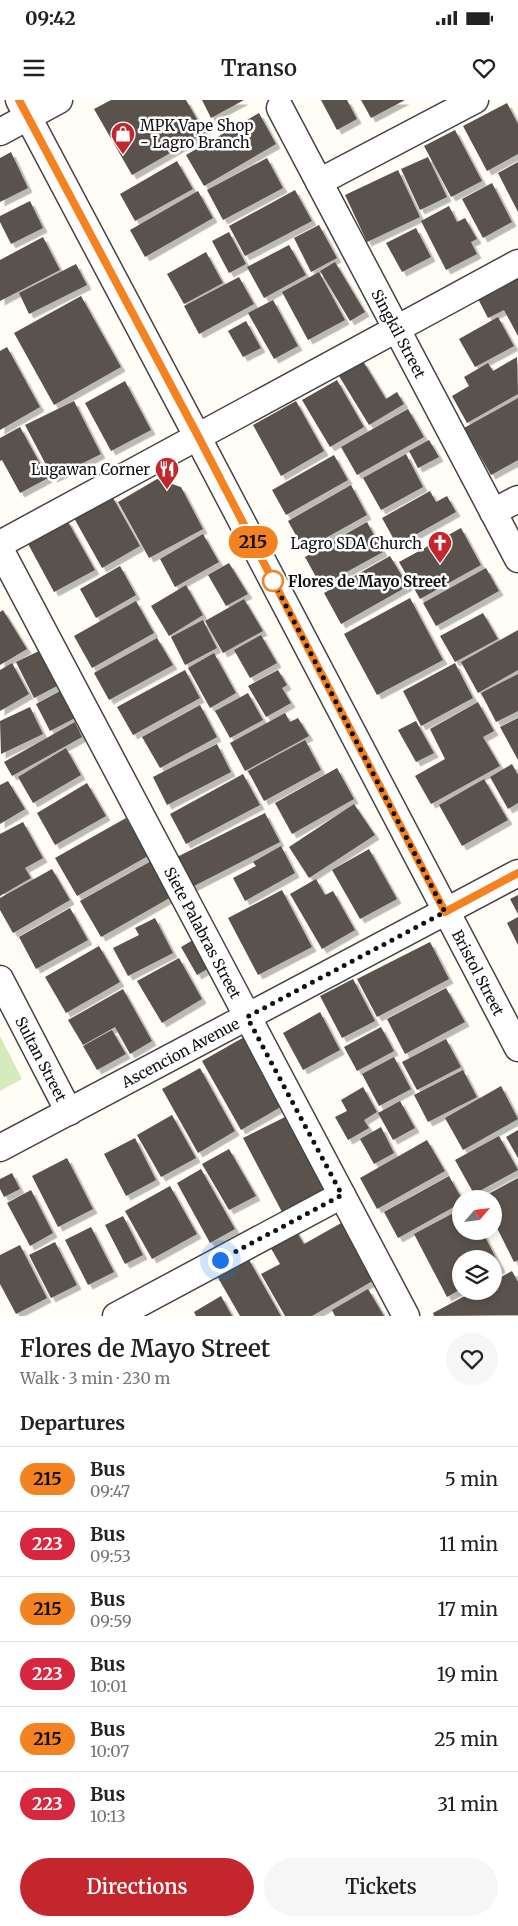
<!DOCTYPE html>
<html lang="en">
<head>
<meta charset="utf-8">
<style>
	body { margin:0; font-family:Merriweather,serif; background:#f6f6f6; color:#222; height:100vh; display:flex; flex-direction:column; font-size:19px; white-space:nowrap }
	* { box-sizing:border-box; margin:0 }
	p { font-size:16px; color:#767676 }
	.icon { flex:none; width:28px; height:28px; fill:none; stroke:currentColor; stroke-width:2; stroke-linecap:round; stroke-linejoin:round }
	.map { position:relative; height:1216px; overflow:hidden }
	.panel { display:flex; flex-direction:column; background:#fff; flex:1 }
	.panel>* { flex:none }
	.badge { padding:0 10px; border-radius:16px; font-size:18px; line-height:32px }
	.needle { width:32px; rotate:62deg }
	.tools { position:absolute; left:452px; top:1090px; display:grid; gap:10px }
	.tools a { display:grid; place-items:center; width:50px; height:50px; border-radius:50%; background:#fff; box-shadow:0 2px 8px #0003; font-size:25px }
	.you { position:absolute; width:25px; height:25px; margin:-12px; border:4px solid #fff; border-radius:50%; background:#1a73e8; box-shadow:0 0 0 8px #1a73e833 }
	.map>.badge { position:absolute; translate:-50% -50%; box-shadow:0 0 0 2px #fff }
	h2 { padding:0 20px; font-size:19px; line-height:45px }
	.round { display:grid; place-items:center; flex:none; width:52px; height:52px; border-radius:26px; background:#f6f6f6 }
	.summary { display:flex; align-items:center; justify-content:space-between; height:85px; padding:0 20px }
	h1 { font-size:24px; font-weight:600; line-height:38px }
	.primary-button { display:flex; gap:10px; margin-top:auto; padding:10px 20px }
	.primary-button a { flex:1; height:58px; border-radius:30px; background:#c4262e; color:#fff; font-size:20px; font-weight:600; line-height:58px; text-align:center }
	.primary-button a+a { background:#f6f6f6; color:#222 }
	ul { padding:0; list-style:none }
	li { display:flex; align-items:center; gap:15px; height:65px; padding:0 20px; border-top:1px solid #e0e0e0 }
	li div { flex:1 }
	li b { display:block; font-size:19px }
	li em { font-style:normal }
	li .badge { min-width:55px; font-weight:700; text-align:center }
	.status { display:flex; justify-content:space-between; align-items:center; height:35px; padding:0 25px; background:#fff; direction:ltr }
	.status svg { height:14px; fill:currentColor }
	header { display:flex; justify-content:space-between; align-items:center; height:65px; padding:0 20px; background:#fff; font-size:22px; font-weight:600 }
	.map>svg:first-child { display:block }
	.green { fill:#d5ebbd }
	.building { fill:#5a524d; filter:url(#shadow) }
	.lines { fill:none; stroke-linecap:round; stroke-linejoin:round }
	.minor-casing { stroke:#444; stroke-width:29 }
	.minor { stroke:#fff; stroke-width:26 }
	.line-casing { stroke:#fff; stroke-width:11 }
	.line { stroke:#f58220; stroke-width:8 }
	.walk { stroke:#111; stroke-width:5; stroke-dasharray:0 9 }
	.stop-dot { fill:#fff; stroke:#f58220; stroke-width:2.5 }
	.labels { text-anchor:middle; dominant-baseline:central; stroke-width:5; stroke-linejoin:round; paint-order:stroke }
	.poi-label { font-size:15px; fill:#111; stroke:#fff; text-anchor:end }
	.street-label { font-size:15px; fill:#111; stroke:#fff }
	.stop-label { font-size:15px; font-weight:bold; fill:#111; stroke:#fff; text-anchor:start }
</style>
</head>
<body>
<div class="status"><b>09:42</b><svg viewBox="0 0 49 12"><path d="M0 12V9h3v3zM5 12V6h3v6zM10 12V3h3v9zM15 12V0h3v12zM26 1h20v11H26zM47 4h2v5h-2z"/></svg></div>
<header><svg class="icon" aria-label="menu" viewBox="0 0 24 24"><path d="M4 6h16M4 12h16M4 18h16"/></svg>Transo<svg class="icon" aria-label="heart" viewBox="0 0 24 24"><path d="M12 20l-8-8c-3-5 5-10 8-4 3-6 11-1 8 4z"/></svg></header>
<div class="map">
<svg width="518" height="1216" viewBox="0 0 518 1216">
	<defs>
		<filter id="shadow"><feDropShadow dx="4.5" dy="4.5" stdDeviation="0" flood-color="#0004"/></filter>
	</defs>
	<rect width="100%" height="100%" fill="#fffdf5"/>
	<!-- green -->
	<path class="green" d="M0,936L22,979L0,991Z"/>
	<!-- building -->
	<path class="building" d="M111,0H186L205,33L132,75L94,9Z
		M202,0H244L211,18Z
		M321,0H347L357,19L337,30Z
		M361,0H405L371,18Z
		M507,3L518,24V54L487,71L463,26Z
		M259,13L276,44L204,86L186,55Z
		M455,30L482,81L451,97L424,46Z
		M11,52L28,88L0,102V58Z
		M428,57L447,97L420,110L401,69Z
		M267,58L283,88L223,120L207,90Z
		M177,61L193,89L135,121L120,94Z
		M518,62V112L498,73Z
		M398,70L420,117L367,142L345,95Z
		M492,83L512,122L483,138L462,99Z
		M295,90L312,121L245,156L229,126Z
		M198,91L213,118L145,157L130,130Z
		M30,101L43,128L11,144L0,122V116Z
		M449,106L457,122L465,118L477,139L471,142L477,154L446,170L421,121Z
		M319,125L337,158L311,172L294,138Z
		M416,128L431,157L402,172L386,143Z
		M229,132L246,164L229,173L212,141Z
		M43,137L60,170L0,201V160Z
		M289,145L306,175L264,198L247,167Z
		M206,152L223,183L184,204L167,174Z
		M335,162L365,212L350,221L320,171Z
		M76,164L87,185L29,214L19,193Z
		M319,172L345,220L308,240L282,192Z
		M518,174V236L504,210L488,218L477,197Z
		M239,177L254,204L199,234L184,206Z
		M81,196L121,267L54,305L14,233Z
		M273,200L298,246L274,259L248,213Z
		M498,217L514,246L475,267L459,239Z
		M246,221L261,248L243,257L228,231Z
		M7,247L40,307L0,330V251Z
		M517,257L518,294L467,323L452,296L469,286L464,277L488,263L493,271Z
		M363,261L386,299L397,292L404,304L369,325L339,276Z
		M337,280L364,327L330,347L302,300Z
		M125,281L151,330L111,351L85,303Z
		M518,298V360L491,375L464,328Z
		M74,301L101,354L53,378L25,325Z
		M296,301L324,351L281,376L253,325Z
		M408,309L424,337L357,375L341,347Z
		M20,327L48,378L20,393L2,360L0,361V338Z
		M429,340L439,357L418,368L409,351Z
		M406,354L423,387L381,410L363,378Z
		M334,355L348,380L286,415L272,390Z
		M157,379L181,387L203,429L149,458L118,402Z
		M351,385L367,415L304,450L288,421Z
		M430,391L436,402L447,396L456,412L397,445L382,418Z
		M112,396L140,446L102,468L74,418Z
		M67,420L95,470L54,492L27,442Z
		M367,422L383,452L321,486L305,457Z
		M461,428L481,465L420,499L399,462Z
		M203,434L219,462L175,487L160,459Z
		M390,456L408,486L341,524L324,493Z
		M229,463L248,494L226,506L208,475Z
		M120,466L136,495L96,518L80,489Z
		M486,468L499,491L436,526L423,503Z
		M186,485L203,515L169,536L151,506Z
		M410,498L443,560L377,595L344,534Z
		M244,499L263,531L223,553L205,521Z
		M136,501L154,533L92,568L74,536Z
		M3,510L27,549L0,565V512Z
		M483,513L498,539L455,562L440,536Z
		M203,520L217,548L185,565L171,537Z
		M518,530V570L478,593L461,562Z
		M261,535L277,563L250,578L234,550Z
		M157,538L173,565L109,600L94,573Z
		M39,551L57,586L34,598L16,562Z
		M214,553L236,593L210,608L188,568Z
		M12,563L29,594L0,611V570Z
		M455,563L473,598L421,626L403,591Z
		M185,570L200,598L133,635L117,607Z
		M278,570L287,585L282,588L291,603L266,617L248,586Z
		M518,574V611L496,622L481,593Z
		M62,590L77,617L50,631L36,604Z
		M248,593L263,620L230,638L215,611Z
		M478,602L494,631L483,637L500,666L431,704L415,676L445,659L430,629Z
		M200,605L217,637L160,668L142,637Z
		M30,607L43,634L1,654L0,621Z
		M285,613L290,622L298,618L309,636L245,671L230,643Z
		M518,618V660L500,627Z
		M416,621L434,653L416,662L398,630Z
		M75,622L82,637L12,676L4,662Z
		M305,640L321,670L264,701L248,671Z
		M217,644L231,672L167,705L153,677Z
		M66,648L81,675L33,703L18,677Z
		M512,664L518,675V703L508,709L490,677Z
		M337,668L354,699L292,734L275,703Z
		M243,674L260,705L186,744L170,714Z
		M484,679L508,720L462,746L439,705Z
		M8,681L25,709L0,724V685Z
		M87,683L106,716L55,745L37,713Z
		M354,704L375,735L309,778L289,747Z
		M265,713L280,742L192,787L177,757Z
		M126,718L148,756L77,796L55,758Z
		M23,722L43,758L25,768L31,778L0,796V734Z
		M281,746L295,773L245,801L233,778L256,766L253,762Z
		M369,749L397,799L360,819L332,770Z
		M153,760L173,796L101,837L80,801Z
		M52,769L70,800L13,833L0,810V798Z
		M316,779L325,795L333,791L355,830L322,849L290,794Z
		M282,790L312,847L258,875L228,818Z
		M518,795V814L510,799Z
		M70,808L88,840L36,869L19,837Z
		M518,817V845L507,823Z
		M155,818L173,853L128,876L113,848L139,835L135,828Z
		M193,840L209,868L197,875L181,847Z
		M430,842L449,879L377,917L357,879Z
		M99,846L120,882L66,913L45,877Z
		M179,858L202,899L162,923L137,881Z
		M353,879L375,921L342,938L320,896Z
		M446,888L465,922L405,954L387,919Z
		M123,889L152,941L130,954L115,927L83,945L68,920Z
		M320,912L340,950L303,970L283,933Z
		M381,927L394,951L357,971L344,947Z
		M112,930L126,954L97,970L83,946Z
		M246,936L284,1005L241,1030L202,961Z
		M446,939L461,967L417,990L402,962Z
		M394,957L411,989L379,1006L362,974Z
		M200,968L235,1031L198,1053L162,989Z
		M463,970L477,997L428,1022L414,995Z
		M501,986L518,1019L463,1050L445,1018Z
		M363,987L377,1012L364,1020L369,1028L348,1040L335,1017L347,1011L341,1000Z
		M400,1001L415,1028L393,1040L378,1013Z
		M172,1015L196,1058L161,1077L137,1035Z
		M287,1016L325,1089L282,1112L243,1038Z
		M381,1027L394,1053L374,1064L360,1039Z
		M518,1030V1058L506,1037Z
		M499,1036L518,1070L474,1094L455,1060Z
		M135,1038L156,1080L126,1096L104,1054Z
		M427,1040L445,1071L377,1109L360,1078Z
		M229,1049L256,1096L229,1110L202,1064Z
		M67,1058L93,1109L58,1127L32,1076Z
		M201,1069L235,1129L210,1143L177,1083Z
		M12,1073L20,1089L4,1097L0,1089V1079Z
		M449,1076L462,1099L461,1103L398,1138L384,1112Z
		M518,1078V1160L514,1162L494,1122V1099H479Z
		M170,1086L197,1134L152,1159L125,1111Z
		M31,1090L53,1133L30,1146L7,1103Z
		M461,1109V1131H482L501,1168L494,1172V1159H461V1189L447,1197L414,1134Z
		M123,1116L143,1155L125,1164L105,1125Z
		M343,1122L376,1179L312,1216H285L261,1174L280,1164L269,1145L295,1129L304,1144Z
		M91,1127L114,1172L88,1185L65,1140Z
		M55,1142L77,1185L51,1198L29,1155Z
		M20,1145L47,1198L16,1214L0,1184V1155Z
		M248,1158L281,1216H240L217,1176Z
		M512,1171L518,1182V1215L434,1216L433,1213L474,1191H494V1181Z
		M368,1189L384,1216H335L332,1210Z
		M221,1196L232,1216H196L194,1212Z"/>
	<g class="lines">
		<defs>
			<g id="minor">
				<path id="s1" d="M19,0L197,336L518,948"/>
				<path id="s2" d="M280,8L518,459"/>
				<path d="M0,32L59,0"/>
				<path d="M319,82L475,0"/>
				<path d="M493,412L518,399"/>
				<path d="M0,444L518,163"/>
				<path id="s3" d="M0,449L406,1216"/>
				<path id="s4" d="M0,879L69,1012"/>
				<path id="s5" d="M0,1048L518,773"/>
				<path d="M116,1216L342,1095"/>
			</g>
		</defs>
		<!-- minor casing -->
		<use href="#minor" class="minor-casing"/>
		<!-- minor -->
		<use href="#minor" class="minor"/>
	</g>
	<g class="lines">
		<defs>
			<path id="line" d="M19,0L198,336L445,812L518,773"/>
		</defs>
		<!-- line casing -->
		<use href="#line" class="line-casing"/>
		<!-- line -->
		<use href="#line" class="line"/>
		<!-- walk -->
		<path class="walk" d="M220,1160L342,1095L247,917L445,812L271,477L273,481"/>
	</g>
	<!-- icons -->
	<defs>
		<symbol id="shop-pin" viewBox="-11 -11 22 30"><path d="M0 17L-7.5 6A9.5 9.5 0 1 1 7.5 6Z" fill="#c4262e" stroke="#fff"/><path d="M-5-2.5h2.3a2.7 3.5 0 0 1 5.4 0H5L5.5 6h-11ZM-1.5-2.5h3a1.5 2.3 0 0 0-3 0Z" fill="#fff"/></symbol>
		<symbol id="restaurant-pin" viewBox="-11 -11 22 30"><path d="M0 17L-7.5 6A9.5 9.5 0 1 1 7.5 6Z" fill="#c4262e" stroke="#fff"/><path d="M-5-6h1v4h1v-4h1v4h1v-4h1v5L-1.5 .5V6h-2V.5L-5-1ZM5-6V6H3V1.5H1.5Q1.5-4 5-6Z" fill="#fff"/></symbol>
		<symbol id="church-pin" viewBox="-11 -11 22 30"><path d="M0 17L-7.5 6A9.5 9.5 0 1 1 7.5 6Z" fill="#c4262e" stroke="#fff"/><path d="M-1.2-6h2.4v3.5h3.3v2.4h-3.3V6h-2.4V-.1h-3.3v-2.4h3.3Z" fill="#fff"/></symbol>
	</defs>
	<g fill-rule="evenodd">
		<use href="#shop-pin" x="109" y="20" width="28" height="38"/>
		<use href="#restaurant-pin" x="153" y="355" width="28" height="38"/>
		<use href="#church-pin" x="426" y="429" width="28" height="38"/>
	</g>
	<!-- markers -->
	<circle class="stop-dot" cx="273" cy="481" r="10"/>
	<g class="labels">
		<!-- poi labels -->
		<g class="poi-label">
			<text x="140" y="25" text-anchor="start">MPK Vape Shop<tspan x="140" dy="17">- Lagro Branch</tspan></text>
			<text x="150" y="369">Lugawan Corner</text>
			<text x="422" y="443">Lagro SDA Church</text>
		</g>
		<!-- street labels -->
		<g class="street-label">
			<text stroke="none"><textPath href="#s2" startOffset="255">Singkil Street</textPath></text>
			<text stroke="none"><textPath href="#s3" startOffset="434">Siete Palabras Street</textPath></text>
			<text stroke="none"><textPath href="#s1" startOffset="986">Bristol Street</textPath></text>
			<text stroke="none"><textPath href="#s5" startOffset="204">Ascencion Avenue</textPath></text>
			<text stroke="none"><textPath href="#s4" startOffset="90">Sultan Street</textPath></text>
		</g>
		<!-- stop labels -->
		<g class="stop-label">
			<text x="288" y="481">Flores de Mayo Street</text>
		</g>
	</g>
</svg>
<div class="tools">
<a><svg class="needle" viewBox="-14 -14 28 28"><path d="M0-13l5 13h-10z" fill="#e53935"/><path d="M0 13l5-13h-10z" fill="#767676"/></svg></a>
<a><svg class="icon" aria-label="layers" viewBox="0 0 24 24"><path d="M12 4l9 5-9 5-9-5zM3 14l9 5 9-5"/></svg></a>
</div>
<div class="you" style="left:220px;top:1160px"></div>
<b class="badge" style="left:253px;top:442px;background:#f58220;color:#111">215</b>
</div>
<section class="panel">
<div class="summary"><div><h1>Flores de Mayo Street</h1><p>Walk · 3 min · 230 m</p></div><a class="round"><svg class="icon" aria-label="heart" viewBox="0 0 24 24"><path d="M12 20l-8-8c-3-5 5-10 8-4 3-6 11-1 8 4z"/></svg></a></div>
<h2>Departures</h2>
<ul>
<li><span class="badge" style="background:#f58220;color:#111">215</span><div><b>Bus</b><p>09:47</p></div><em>5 min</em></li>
<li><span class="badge" style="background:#d7263d;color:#fff">223</span><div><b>Bus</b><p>09:53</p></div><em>11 min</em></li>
<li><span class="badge" style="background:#f58220;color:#111">215</span><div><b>Bus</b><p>09:59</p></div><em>17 min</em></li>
<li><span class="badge" style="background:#d7263d;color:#fff">223</span><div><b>Bus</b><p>10:01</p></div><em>19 min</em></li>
<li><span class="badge" style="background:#f58220;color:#111">215</span><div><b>Bus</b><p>10:07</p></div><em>25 min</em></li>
<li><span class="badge" style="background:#d7263d;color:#fff">223</span><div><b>Bus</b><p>10:13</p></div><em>31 min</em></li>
</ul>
<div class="primary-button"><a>Directions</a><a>Tickets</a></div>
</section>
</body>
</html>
